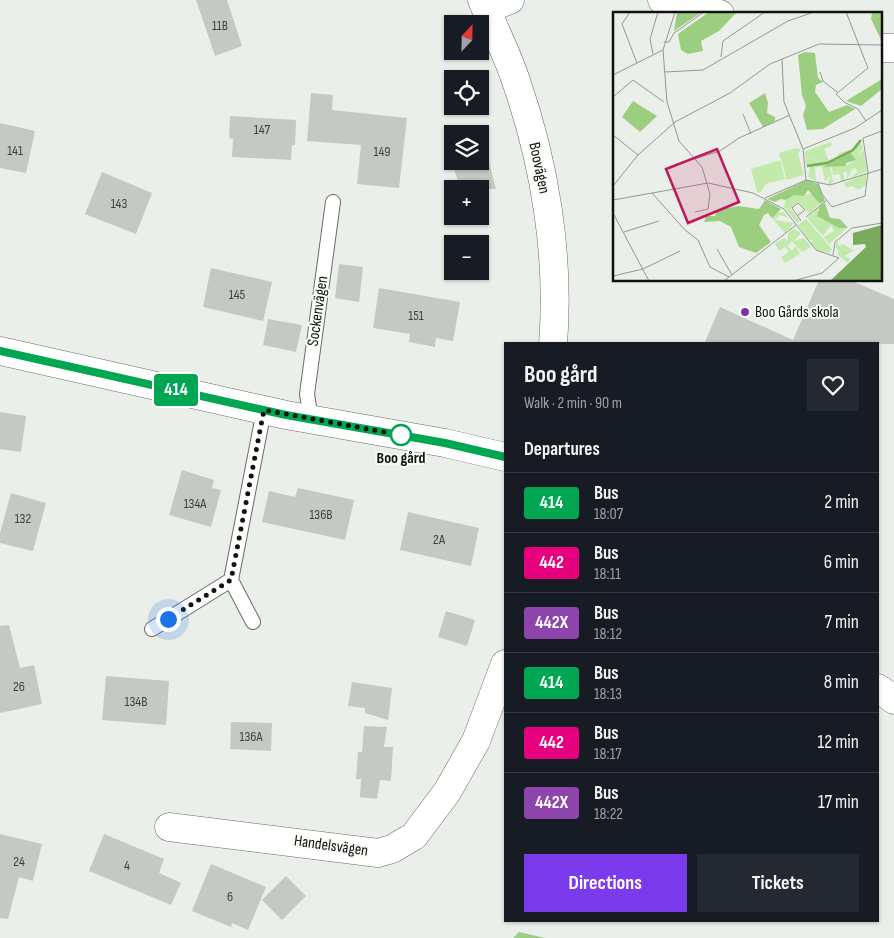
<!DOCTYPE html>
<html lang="en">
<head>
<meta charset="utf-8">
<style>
	body { margin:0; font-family:"Sofia Sans Condensed",sans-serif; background:#242831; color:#f1f3f6; height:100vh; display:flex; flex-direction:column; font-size:19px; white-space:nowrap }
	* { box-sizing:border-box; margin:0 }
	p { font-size:16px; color:#9ea1a6 }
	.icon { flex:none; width:28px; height:28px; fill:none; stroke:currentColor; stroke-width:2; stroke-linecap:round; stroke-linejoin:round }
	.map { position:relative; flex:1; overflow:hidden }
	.drawer { position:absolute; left:504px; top:342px; width:375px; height:580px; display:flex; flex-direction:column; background:#171b24; border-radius:0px; box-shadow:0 1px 4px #0004 }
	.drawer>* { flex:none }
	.badge { padding:0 10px; border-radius:4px; font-size:18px; line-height:32px }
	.needle { width:32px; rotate:22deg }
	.fabs { position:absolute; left:444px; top:15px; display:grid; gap:10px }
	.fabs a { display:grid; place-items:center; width:45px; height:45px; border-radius:0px; background:#171b24; box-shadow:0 1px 4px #0004; font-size:25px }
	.you { position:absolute; width:25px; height:25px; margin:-12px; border:4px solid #fff; border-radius:50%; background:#1a73e8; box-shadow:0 0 0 8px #1a73e833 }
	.map>.badge { position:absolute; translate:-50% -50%; box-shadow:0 0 0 2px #fff }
	h2 { padding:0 20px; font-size:19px; line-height:45px }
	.round { display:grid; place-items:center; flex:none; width:52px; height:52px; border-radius:0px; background:#242831 }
	.head { display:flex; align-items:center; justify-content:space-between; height:85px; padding:0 20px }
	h1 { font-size:24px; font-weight:700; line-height:38px }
	.cta { display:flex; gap:10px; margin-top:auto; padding:10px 20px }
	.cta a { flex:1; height:58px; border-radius:0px; background:#7c3aed; color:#fff; font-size:20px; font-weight:700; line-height:58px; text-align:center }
	.cta a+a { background:#242831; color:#f1f3f6 }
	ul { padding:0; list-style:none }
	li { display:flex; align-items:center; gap:15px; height:60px; padding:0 20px; border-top:1px solid #363941 }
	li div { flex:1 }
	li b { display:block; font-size:19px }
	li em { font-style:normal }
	li .badge { min-width:55px; font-weight:700; text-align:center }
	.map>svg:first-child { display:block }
	.forest { fill:#9bcf7f }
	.building { fill:#c5c9c4 }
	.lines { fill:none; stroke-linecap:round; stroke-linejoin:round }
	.service-casing { stroke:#686b66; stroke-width:16 }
	.minor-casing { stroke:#686b66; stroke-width:29 }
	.tertiary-casing { stroke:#686b66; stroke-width:29 }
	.service { stroke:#fff; stroke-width:14 }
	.minor { stroke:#fff; stroke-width:28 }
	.tertiary { stroke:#fff; stroke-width:28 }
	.line-casing { stroke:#fff; stroke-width:11 }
	.line { stroke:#00a651; stroke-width:8 }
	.walk { stroke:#111210; stroke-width:5; stroke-dasharray:0 9 }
	.poi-dot { fill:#8131a1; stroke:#f9fdf7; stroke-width:2 }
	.stop-dot { fill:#fff; stroke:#00a651; stroke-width:2.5 }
	.labels { text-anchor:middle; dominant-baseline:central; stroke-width:4; stroke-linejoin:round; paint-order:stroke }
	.number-label { font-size:14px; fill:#3e403d }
	.street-label { font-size:16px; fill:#111210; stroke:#f9fdf7 }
	.poi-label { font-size:16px; fill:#111210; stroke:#f9fdf7; text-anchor:start }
	.stop-label { font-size:16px; font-weight:bold; fill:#111210; stroke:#f9fdf7 }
	.inset-river { fill:none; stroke:#79ab5c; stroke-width:2.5 }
	.inset-road { fill:none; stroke:#949793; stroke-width:1 }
	.view { fill:#c2185b; fill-opacity:0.15; stroke:#c2185b; stroke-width:2.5 }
	.inset-edge { fill:none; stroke:#111210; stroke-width:2.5 }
</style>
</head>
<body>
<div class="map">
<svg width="894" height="938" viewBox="0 0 894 938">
	<rect width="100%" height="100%" fill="#ebefea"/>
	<!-- forest -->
	<path class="forest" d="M519,932L545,938H513Z"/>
	<!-- building -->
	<path class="building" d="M196,0H227L242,46L215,56Z
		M311,93L333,95L332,110L407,118L399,188L357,184L361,145L307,141Z
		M230,116L296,120L295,145H292L291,160L232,157L233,139L229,138Z
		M0,123L35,131L26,173L0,168Z
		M488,159L496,189H460L454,168Z
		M102,172L152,193L136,234L85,214Z
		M339,264L363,267L359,302L335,298Z
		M211,268L272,282L263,321L203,307Z
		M819,280H850L894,299V344H704L720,307L793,340Z
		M379,288L460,302L453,341L436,338L435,347L409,342L410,334L373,328Z
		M268,319L302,325L296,352L263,345Z
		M0,412L26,416L21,452L0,449Z
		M182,470L214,480L212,488L221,490L211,527L169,515Z
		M298,488L354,500L345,540L262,522L269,491L295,497Z
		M11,493L46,503L33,551L0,543V533Z
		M408,512L479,528L471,566L400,550Z
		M446,611L475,620L467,646L438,637Z
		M9,625L20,668L34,665L42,704L0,713V626Z
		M106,676L169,681L166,725L102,720Z
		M352,682L392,688L388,720L365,713V708L348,706Z
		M231,722L272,723L271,751L230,749Z
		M364,726L387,727L384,747H393L391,781L380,780L377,799L360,797L361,779H356L358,752H362Z
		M0,834L42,844L33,881L19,877L8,919L0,918Z
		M104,834L164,859L159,873L181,883L171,905L89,871Z
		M211,864L266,887L248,930L232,923L231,927L192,911Z
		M286,876L306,896L282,920L262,900Z"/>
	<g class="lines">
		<defs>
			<path id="service" d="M311,420L307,394L333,202
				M231,580L253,622
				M152,629L231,580L264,410"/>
			<path id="minor" d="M662,0L720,14
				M486,9L510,0
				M880,48H894
				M878,688L894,700
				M169,827L378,853L392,849L414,836L447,792L476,741L505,664"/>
			<path id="tertiary" d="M482,0C493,27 507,53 516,81C545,164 560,256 553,344
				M0,351L286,415L445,443L505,457"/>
		</defs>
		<!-- service casing -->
		<use href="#service" class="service-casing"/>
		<!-- minor casing -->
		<use href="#minor" class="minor-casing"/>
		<!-- tertiary casing -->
		<use href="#tertiary" class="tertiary-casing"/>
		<!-- service -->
		<use href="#service" class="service"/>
		<!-- minor -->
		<use href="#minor" class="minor"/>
		<!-- tertiary -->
		<use href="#tertiary" class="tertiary"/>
	</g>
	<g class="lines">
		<defs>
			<path id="line" d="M0,351L286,415L445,443L505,457"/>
		</defs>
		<!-- line casing -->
		<use href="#line" class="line-casing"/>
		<!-- line -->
		<use href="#line" class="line"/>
		<!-- walk -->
		<path class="walk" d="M168,619L231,580L264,410L406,436L401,435"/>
	</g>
	<!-- markers -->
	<circle class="poi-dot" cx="745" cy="312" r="5"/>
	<circle class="stop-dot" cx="401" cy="435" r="10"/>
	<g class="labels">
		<!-- number labels -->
		<g class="number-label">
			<text x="220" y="25">11B</text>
			<text x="262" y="129">147</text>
			<text x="15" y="150">141</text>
			<text x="382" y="151">149</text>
			<text x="119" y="203">143</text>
			<text x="237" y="294">145</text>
			<text x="416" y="315">151</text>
			<text x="195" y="503">134A</text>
			<text x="321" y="514">136B</text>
			<text x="23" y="518">132</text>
			<text x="439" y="539">2A</text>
			<text x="19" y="686">26</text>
			<text x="136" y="701">134B</text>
			<text x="251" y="736">136A</text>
			<text x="19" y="861">24</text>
			<text x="127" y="865">4</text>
			<text x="230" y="896">6</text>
		</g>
		<!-- street labels -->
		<g class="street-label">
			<text transform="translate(539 168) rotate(78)">Boovägen</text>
			<text transform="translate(318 311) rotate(-82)">Sockenvägen</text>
			<text transform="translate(331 846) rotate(8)">Handelsvägen</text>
		</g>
		<!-- poi labels -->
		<g class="poi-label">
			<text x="755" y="312">Boo Gårds skola</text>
		</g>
		<!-- stop labels -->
		<g class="stop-label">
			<text x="401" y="458">Boo gård</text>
		</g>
	</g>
	<!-- overview -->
	<g transform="translate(613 12)">
		<rect width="269" height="269" fill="#ebefea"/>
		<path d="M246,128L250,136L246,143L251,138L254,159L238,166L244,160L243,156L239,157L234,168V160H230L232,169L228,170L227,162L220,163L218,153L233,154L242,148L237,140L214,154H217L220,169L219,172H215L218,163L212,169L209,155H202L203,169L195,165L197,156L194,154H203L193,153L192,147H201L192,146V139L217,130L220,133L211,137L216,149L213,152L224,146L226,141L238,138ZM183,136L188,137L185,142L191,163L174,168L166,141ZM167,148L172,167L153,172L147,181L144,180L138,157ZM253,162V173L245,178L239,174L233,176L231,171ZM199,182L207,192L196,201L185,190L177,197L187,209L184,211L171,195L172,189L181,183ZM207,194L204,202L207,206L233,217L216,232L211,225L221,219L218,213L210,224L194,206L198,201L201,203L200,200ZM171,200L176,206L167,203L162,208L181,211L172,221L159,206L162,201ZM193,207L219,237L216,241L205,239L197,231L200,228L195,227L185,213ZM181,217L188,221L181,229L191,226L198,235L189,240L179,229L175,234L178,239L183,234L187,242L172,251L168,245L176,240L172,235L166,239L162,232L170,226L175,228V221ZM224,229L226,234L230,232L240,238L246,236L231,244L237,246L235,251L225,243V237L222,236Z" fill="#c1eaab"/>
		<path d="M64,0H89L61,19ZM96,0H124L106,19L88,29L90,39L75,42L68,38L65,22ZM269,0V30L258,7L259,1ZM192,40L202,41L205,66L210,70L203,73L202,80L216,100L234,93L242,97L210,117L194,118L190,103L193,94L189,83L185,43ZM269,67V77L248,94L233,89ZM152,81L155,91L154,101L162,105V109L150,115L136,91ZM20,89L44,104L27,120L9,105ZM237,140L243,148L233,151V154L210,155ZM194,168L205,172L212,189L207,192L195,178L191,184L181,183L173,188L168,187L162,190L154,187ZM152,188L168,197L159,206L155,201L151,203L146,213L158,230L143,241L126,235L118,215L107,209L91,210L93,204H102L104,198L125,194L146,197ZM212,191L217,206L227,207L235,216H226L204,204L207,194Z" fill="#9bcf7f"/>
		<path d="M269,213V268L217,269L253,235L252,232L240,233V221Z" fill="#79ab5c"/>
		<path class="inset-river" d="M194,154L214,151L240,138L248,128M238,266L237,257H243M236,269L269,225"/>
		<path class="inset-road" d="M17,0L9,12L24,51M62,0L50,38L54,90L66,129L89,155L97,182L95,197L82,200M233,0L255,56L223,82L231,90L245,97L253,109M51,30H56L61,21L91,0M40,42L37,27L45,0M108,45L110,29L152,0M169,47L171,90L190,137L193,168M52,60L90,58L175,9L201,0M207,60L210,69L224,80M0,63L50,38M0,85L20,68L51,90M130,102L138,122M0,123L25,143M190,137L242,116L269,98M81,147L107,139L126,126L177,103M205,171L209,182L219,195L252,184L255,160L250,126L269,119M0,174L25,143L62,110L117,81L157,52L206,32L269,33M39,181L72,218L85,228L97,255L116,265M152,186L193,168L217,173L269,157M0,188L95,171L140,181L171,197L203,238L226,246L209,261L180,269M0,201L36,269M184,204L192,198L185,191L179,196L188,209M193,205L213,189M11,220L46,209M104,237L119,263M220,243L222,230L239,216L269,211M0,264L30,257L67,239M111,269L183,213"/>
		<path class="view" d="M104,137L126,190L75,211L53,157Z"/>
		<rect width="269" height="269" class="inset-edge"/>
	</g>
</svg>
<div class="fabs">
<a><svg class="needle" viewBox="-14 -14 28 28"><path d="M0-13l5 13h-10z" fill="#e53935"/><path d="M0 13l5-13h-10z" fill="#9ea1a6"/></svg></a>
<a><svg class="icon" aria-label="locate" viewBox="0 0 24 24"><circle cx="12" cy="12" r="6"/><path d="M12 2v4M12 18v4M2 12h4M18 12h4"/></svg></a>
<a><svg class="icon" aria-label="layers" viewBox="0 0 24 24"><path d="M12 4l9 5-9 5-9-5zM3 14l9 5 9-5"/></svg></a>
<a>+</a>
<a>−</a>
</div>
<div class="you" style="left:168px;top:619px"></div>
<b class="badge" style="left:176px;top:390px;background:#00a651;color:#fff">414</b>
<section class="drawer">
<div class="head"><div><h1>Boo gård</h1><p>Walk · 2 min · 90 m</p></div><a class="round"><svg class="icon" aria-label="heart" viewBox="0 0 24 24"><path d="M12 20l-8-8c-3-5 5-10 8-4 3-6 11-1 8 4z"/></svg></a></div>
<h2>Departures</h2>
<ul>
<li><span class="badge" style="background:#00a651;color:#fff">414</span><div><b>Bus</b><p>18:07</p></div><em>2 min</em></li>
<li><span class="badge" style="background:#e6007e;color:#fff">442</span><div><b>Bus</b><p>18:11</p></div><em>6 min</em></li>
<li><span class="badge" style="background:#8e44ad;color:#fff">442X</span><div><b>Bus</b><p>18:12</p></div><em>7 min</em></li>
<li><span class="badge" style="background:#00a651;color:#fff">414</span><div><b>Bus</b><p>18:13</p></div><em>8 min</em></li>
<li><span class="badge" style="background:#e6007e;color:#fff">442</span><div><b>Bus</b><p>18:17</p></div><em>12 min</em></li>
<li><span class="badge" style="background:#8e44ad;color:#fff">442X</span><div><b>Bus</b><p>18:22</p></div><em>17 min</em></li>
</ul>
<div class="cta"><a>Directions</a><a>Tickets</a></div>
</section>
</div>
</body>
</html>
